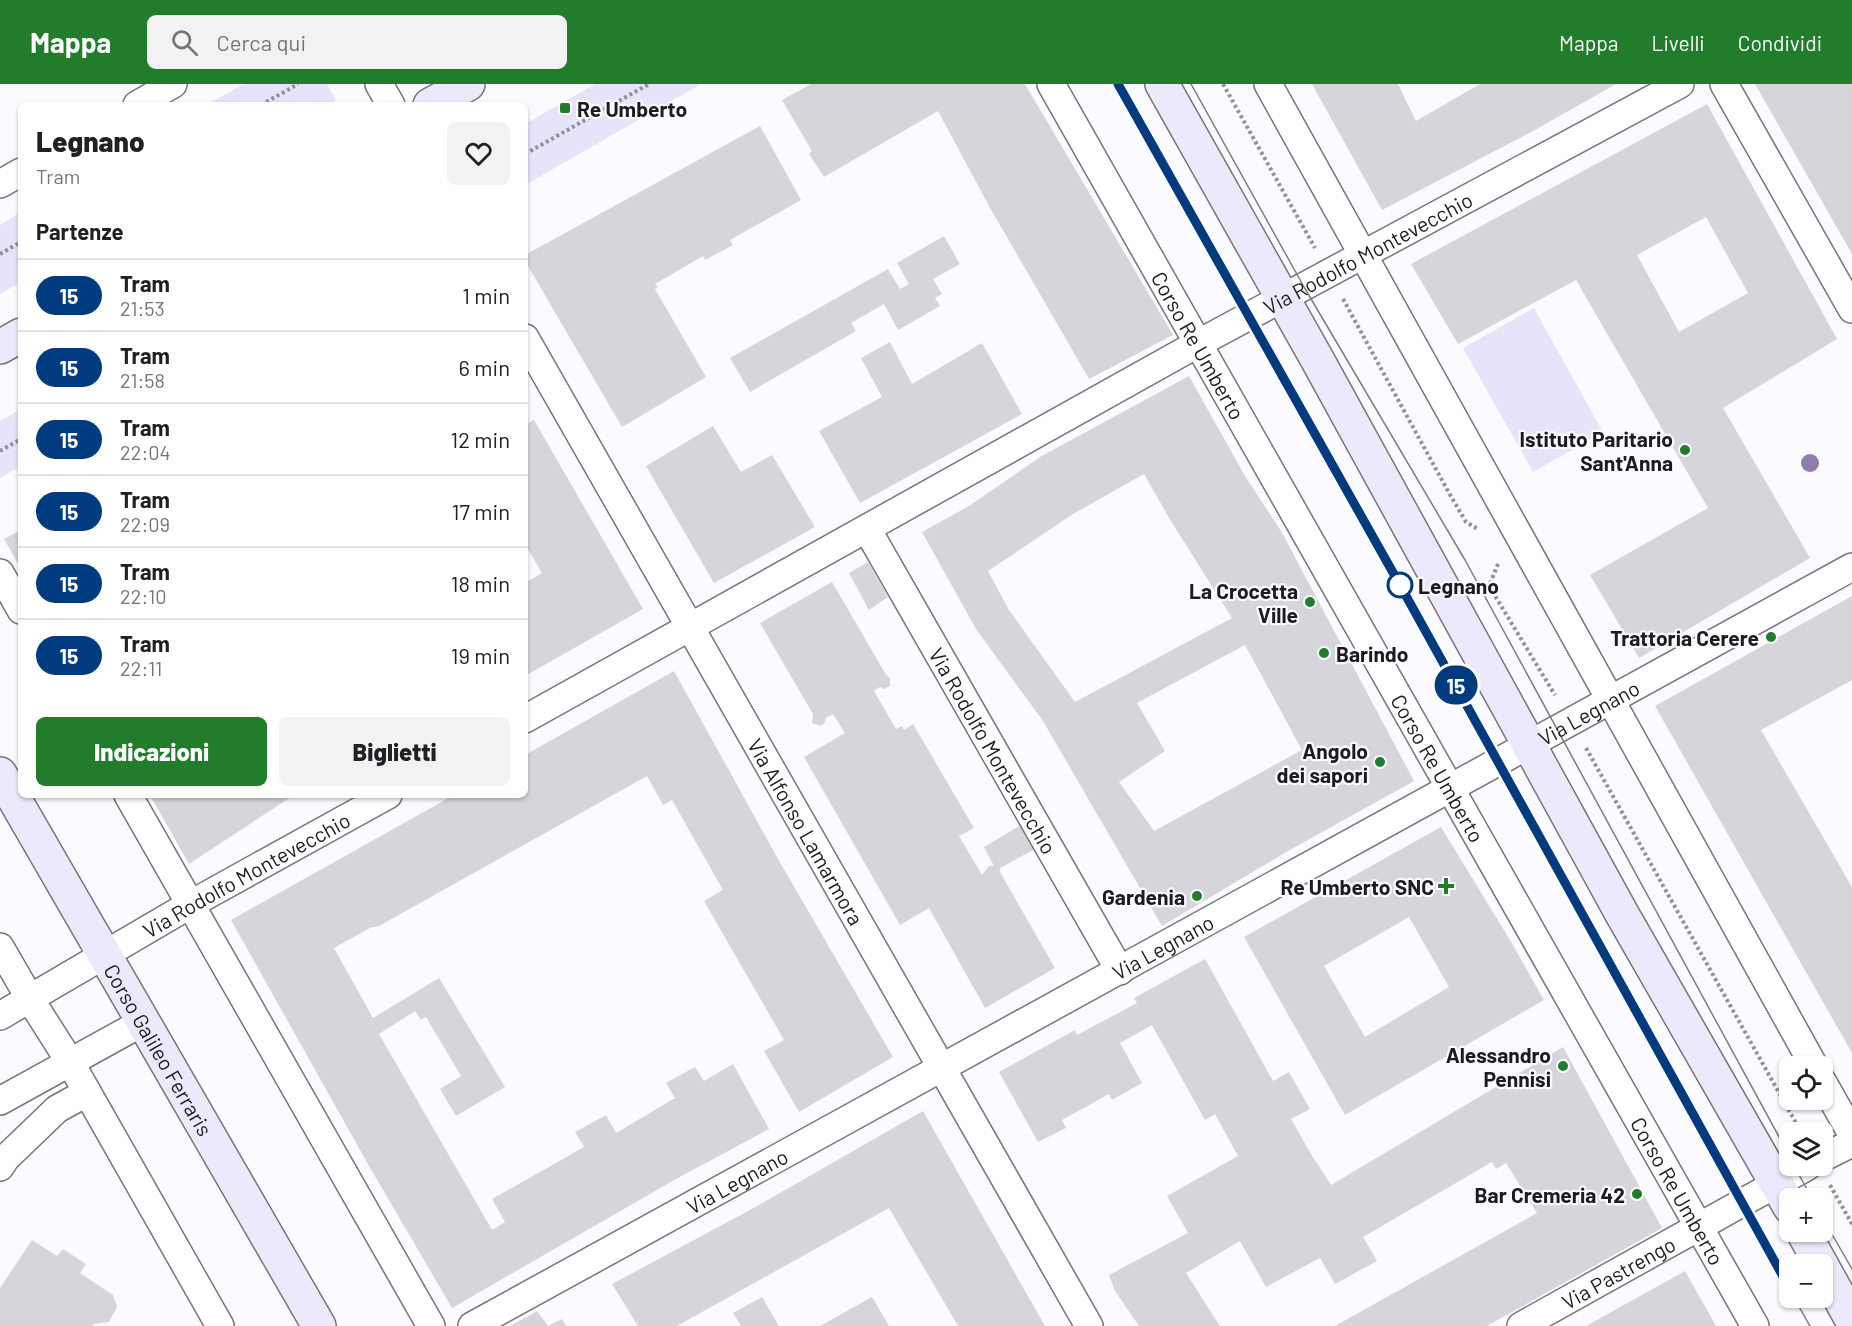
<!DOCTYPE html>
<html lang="it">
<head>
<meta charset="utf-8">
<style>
	body { margin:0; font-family:Barlow,sans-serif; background:#f2f2f2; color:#202124; height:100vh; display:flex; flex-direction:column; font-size:22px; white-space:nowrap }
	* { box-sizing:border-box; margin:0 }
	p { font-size:20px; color:#757577 }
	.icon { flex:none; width:33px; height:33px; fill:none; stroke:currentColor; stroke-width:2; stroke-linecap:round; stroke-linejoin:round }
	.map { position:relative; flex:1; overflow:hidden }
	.panel { position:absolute; left:18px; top:18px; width:510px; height:696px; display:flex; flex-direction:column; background:#fff; border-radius:9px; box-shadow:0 2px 4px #0004 }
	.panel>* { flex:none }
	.badge { padding:0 12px; border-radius:20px; font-size:21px; line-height:39px }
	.buttons { position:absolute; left:1779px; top:972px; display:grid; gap:12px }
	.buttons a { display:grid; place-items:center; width:54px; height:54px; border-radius:9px; background:#fff; box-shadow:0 2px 4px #0004; font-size:30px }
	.map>.badge { position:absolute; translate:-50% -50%; box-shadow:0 0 0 3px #fff }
	h2 { padding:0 18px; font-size:22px; line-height:54px }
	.round { display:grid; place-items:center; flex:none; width:63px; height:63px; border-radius:9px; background:#f2f2f2 }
	.overview { display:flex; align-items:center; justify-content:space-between; height:102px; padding:0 18px }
	h1 { font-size:28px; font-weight:800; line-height:45px }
	.cta { display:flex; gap:12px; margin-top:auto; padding:12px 18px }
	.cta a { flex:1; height:69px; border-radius:9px; background:#217c2b; color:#fff; font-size:24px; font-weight:800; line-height:69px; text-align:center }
	.cta a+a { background:#f2f2f2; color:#202124 }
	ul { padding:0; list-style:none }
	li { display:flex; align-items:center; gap:18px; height:72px; padding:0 18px; border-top:2px solid #e0e0e0 }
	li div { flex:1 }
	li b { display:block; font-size:22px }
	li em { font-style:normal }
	li .badge { min-width:66px; font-weight:700; text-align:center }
	header { display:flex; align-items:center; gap:36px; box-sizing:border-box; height:84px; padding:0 30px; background:#217c2b; color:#fff }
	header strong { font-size:28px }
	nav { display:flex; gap:33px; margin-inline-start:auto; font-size:21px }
	.search { width:420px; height:54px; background:#f2f2f2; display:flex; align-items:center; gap:15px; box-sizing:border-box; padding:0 21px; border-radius:9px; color:#757577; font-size:22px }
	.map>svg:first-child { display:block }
	.green { fill:#e7e3fa }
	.building { fill:#d6d5dc; fill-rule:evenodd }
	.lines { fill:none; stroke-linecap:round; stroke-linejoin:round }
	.street-casing { stroke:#76757c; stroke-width:30 }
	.secondary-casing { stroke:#76757c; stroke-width:36 }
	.path { stroke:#929195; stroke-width:4; stroke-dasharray:3 3; stroke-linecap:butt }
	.street { stroke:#fff; stroke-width:27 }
	.secondary { stroke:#ede9fc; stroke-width:33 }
	.tram { stroke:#7d7c80; stroke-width:1.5 }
	.tree { fill:#8f7bae }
	.line-casing { stroke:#fff; stroke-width:14 }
	.line { stroke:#003b80; stroke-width:9 }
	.poi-dot { fill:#217c2b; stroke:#fbfafe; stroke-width:2 }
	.stop-dot { fill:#fff; stroke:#003b80; stroke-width:3 }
	.labels { text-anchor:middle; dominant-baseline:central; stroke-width:4.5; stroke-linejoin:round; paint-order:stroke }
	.poi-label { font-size:21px; font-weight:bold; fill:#1c1c1f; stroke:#fbfafe; text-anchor:end }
	.street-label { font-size:21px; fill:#1c1c1f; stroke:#fbfafe }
	.stop-label { font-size:21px; font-weight:bold; fill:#1c1c1f; stroke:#fbfafe; text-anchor:start }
</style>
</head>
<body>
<header>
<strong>Mappa</strong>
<div class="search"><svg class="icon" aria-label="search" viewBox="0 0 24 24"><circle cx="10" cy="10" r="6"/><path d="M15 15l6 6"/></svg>Cerca qui</div>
<nav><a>Mappa</a><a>Livelli</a><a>Condividi</a></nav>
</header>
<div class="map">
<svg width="1852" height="1242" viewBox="0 0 1852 1242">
	<rect width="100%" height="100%" fill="#fbfafe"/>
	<!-- green -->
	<path class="green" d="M243,0H327L336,16L327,21H207Z
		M595,0H701L525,101V40Z
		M21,128V198L0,210V141Z
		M1534,224L1603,348L1533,388L1463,264Z
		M21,325V382L0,394V337Z"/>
	<!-- building -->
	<path class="building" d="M811,0H1025L1173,251L1089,295L989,122L938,27L824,93L809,70L812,67L782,16Z
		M1312,0H1398L1416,37L1480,0H1616L1533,47L1382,126Z
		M1755,0H1852V170Z
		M1707,20L1837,255L1723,324L1810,474L1639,574L1590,491L1708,424L1576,196L1458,260L1411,180ZM1706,133L1748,209L1679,248L1637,171Z
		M760,42L801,116L730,156L733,161L705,176L703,172L655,200L658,203L655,205L706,293L622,343L525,177V171Z
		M944,152L960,180L933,195L942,210L935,214L940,222L898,246L884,220L851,239L856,247L750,308L730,274L888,185L900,205L909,200L897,179Z
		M890,258L912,300L982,259L1022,330L860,419L819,347L882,313L861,274Z
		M1189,292L1245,392L1281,447L1414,697L1288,767L1162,842L1043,637L976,545L922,448L969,422L1040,373ZM1144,390L1169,434L1232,534L1075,618L1009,526L988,487L1073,430ZM1245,561L1302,666L1154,747L1119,698L1165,667L1137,619Z
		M534,336L643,525L525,592V499L542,489L525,460V341Z
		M713,342L741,388L772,371L815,443L714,499L646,382Z
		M21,446V485L4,455Z
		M868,478L888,513L869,526L849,489Z
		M832,498L885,589L890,594V602L884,605L880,603L874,607L896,645L902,642L904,646L913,640L974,744L959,752L982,791L989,782H994L984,763L1021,741L1035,765L1000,784V788L1055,884L985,924L929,824L900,841L804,673L845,649L833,630L826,634L824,640L820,642L812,639L813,630L760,539Z
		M1852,512V596L1761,646L1852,803V969L1655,622Z
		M674,587L778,775L893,973L799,1028L764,967L784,956L704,817L723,806L672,716L663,721L647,692L379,842L370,844L334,864L373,934L439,894L505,1003L456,1032L440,1005L461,992L426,933L421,936L415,927L379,950L492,1146L505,1138L492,1115L584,1063L575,1048L606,1031L616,1049L675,1014L666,999L695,983L704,997L733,980L769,1045L676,1095L452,1224L369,1082L231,836L454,711H525V671Z
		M150,711H294L189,780Z
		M1441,743L1510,856L1544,916L1345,1031L1244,853ZM1409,833L1449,903L1365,953L1324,882Z
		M1205,875L1273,997L1289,988L1310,1025L1291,1035L1315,1077V1076L1331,1101L1563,963L1662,1144L1487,1242H1335L1537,1129L1506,1079L1496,1085L1492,1078L1363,1153L1377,1177L1335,1200L1320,1174L1266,1203L1240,1157L1186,1189L1220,1242H1139L1115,1207L1109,1191L1188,1149L1167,1112L1238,1072L1215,1030L1205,1036L1152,941L1120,959L1142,999L1112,1016L1109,1010L1062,1036L1066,1044L1038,1058L999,988L1075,946L1077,951L1137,919L1134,914Z
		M923,1027L1045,1242H958L889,1124L677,1242H638L612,1200L750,1126Z
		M32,1156L57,1172L63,1165L86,1180L80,1189L113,1211L117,1223L109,1238L94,1240L93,1242H0V1204Z
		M1685,1187L1716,1242H1586Z
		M762,1213L779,1242H741L733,1229Z
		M872,1213L889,1242H820Z
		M537,1227L548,1242H510Z
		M562,1235L566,1242H548Z"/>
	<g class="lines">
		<defs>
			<g id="street">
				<path d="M379,0L391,21"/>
				<path id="s1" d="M1051,0L1755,1242"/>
				<path d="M1268,0L1814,982"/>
				<path d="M1724,0L1852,225"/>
				<path d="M137,21L173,0"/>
				<path d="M0,100L21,88"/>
				<path id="s2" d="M525,254L1089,1242"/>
				<path id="s3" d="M867,445L1120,887"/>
				<path d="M0,489L21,526"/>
				<path id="s4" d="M525,635L1199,259L1680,0"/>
				<path d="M128,711L431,1242"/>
				<path d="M0,863L30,915L70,978L220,1242"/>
				<path id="s5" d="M0,932L191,820L388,711"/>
				<path d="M1822,997L1852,1050"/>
				<path d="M0,1017L143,938"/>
				<path d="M1822,1074L1852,1059"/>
				<path d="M0,1083L6,1074L57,1025L86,1009"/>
				<path id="s6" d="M472,1242L1852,483"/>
				<path id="s7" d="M1521,1242L1808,1082"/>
			</g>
			<g id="secondary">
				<path d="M1162,0L1317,275L1622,830L1790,1123"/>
				<path d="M430,21L468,0"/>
				<path d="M0,263L21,251"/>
				<path id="s8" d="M0,690L319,1242"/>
				<path d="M1803,1148L1821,1180"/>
				<path d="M1822,1182L1852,1236"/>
			</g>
		</defs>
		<!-- street casing -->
		<use href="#street" class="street-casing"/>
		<!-- secondary casing -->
		<use href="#secondary" class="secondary-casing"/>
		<!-- path -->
		<path class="path" d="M1223,0L1315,164
			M261,21L298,0
			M525,70L649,0
			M0,170L21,158
			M1343,215L1449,409L1466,438L1478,445
			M0,367L21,355
			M1498,480L1489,502L1555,611
			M1586,664L1801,1048
			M1830,1101L1852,1140"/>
		<!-- street -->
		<use href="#street" class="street"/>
		<!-- secondary -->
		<use href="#secondary" class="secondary"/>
		<!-- tram -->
		<path class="tram" d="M1118,0L1400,501L1790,1205
			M1191,0L1304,203L1465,476L1790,1073
			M1794,1082L1812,1114
			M1822,1133L1852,1185
			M1794,1214L1810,1242"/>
	</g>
	<!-- trees -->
	<circle class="tree" cx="1810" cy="379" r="9"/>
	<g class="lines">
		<defs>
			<path id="line" d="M1118,0L1400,501L1790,1205"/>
		</defs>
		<!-- line casing -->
		<use href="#line" class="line-casing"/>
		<!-- line -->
		<use href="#line" class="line"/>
	</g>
	<!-- markers -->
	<g class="poi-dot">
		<rect x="559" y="18" width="12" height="12" rx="3"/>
		<circle cx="1685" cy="366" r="6"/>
		<circle cx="1310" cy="518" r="6"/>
		<circle cx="1771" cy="553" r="6"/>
		<circle cx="1324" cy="569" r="6"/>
		<circle cx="1380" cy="678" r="6"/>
		<path d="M1443 793h6v6h6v6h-6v6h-6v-6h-6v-6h6z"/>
		<circle cx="1197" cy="812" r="6"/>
		<circle cx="1563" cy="982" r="6"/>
		<circle cx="1637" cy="1110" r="6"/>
	</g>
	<circle class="stop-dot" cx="1400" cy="501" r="12"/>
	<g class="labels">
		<!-- poi labels -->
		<g class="poi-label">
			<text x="577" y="24" text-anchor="start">Re Umberto</text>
			<text x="1673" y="354">Istituto Paritario<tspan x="1673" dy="24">Sant'Anna</tspan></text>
			<text x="1298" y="506">La Crocetta<tspan x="1298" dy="24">Ville</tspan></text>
			<text x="1759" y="553">Trattoria Cerere</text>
			<text x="1336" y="569" text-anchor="start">Barindo</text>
			<text x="1368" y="666">Angolo<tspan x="1368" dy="24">dei sapori</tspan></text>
			<text x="1434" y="802">Re Umberto SNC</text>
			<text x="1185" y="812">Gardenia</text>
			<text x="1551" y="970">Alessandro<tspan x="1551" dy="24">Pennisi</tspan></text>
			<text x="1625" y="1110">Bar Cremeria 42</text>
		</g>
		<!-- street labels -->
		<g class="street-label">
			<text stroke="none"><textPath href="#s4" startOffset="963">Via Rodolfo Montevecchio</textPath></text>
			<text stroke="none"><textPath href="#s1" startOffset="300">Corso Re Umberto</textPath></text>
			<text stroke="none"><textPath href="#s6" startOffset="1274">Via Legnano</textPath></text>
			<text stroke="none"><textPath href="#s3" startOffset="255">Via Rodolfo Montevecchio</textPath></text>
			<text stroke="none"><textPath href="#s1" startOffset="786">Corso Re Umberto</textPath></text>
			<text stroke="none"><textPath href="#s2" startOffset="568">Via Alfonso Lamarmora</textPath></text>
			<text stroke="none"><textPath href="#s5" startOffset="284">Via Rodolfo Montevecchio</textPath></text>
			<text stroke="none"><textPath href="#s6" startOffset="788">Via Legnano</textPath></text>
			<text stroke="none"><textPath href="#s8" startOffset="318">Corso Galileo Ferraris</textPath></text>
			<text stroke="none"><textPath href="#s6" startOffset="302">Via Legnano</textPath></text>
			<text stroke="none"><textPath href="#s1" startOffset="1272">Corso Re Umberto</textPath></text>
			<text stroke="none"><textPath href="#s7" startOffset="111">Via Pastrengo</textPath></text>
		</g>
		<!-- stop labels -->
		<g class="stop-label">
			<text x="1418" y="501">Legnano</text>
		</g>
	</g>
</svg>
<div class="buttons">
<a><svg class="icon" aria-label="locate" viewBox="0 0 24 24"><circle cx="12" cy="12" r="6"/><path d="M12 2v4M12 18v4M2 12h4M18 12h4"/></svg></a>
<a><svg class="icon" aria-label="layers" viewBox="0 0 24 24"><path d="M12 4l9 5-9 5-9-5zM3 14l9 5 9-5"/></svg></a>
<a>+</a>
<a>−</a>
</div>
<b class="badge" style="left:1456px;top:601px;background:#003b80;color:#fff">15</b>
<section class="panel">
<div class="overview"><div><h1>Legnano</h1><p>Tram</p></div><a class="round"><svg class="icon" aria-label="heart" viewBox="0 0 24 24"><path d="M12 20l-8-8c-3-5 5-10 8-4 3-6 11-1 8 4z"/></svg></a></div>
<h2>Partenze</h2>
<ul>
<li><span class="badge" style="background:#003b80;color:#fff">15</span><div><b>Tram</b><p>21:53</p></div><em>1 min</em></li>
<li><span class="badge" style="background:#003b80;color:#fff">15</span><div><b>Tram</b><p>21:58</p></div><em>6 min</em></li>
<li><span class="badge" style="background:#003b80;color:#fff">15</span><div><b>Tram</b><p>22:04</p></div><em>12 min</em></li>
<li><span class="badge" style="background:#003b80;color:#fff">15</span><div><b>Tram</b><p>22:09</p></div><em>17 min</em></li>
<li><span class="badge" style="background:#003b80;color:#fff">15</span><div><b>Tram</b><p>22:10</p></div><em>18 min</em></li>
<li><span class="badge" style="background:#003b80;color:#fff">15</span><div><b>Tram</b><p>22:11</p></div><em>19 min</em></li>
</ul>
<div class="cta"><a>Indicazioni</a><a>Biglietti</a></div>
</section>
</div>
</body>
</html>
